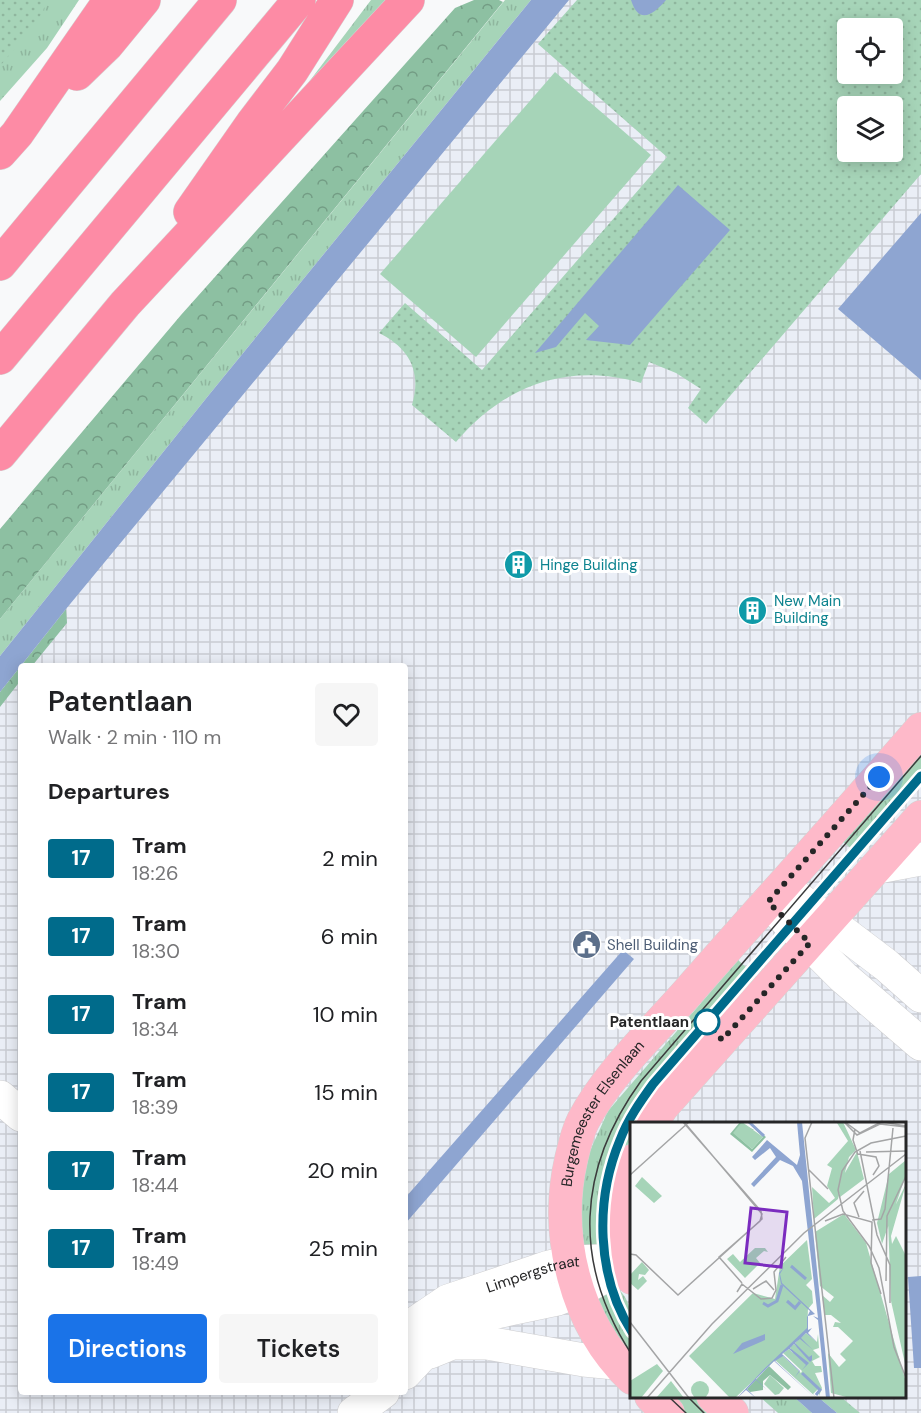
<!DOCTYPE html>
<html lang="en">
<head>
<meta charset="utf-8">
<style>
	body { margin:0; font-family:"DM Sans",sans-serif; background:#f6f6f6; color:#202124; height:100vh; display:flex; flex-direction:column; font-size:22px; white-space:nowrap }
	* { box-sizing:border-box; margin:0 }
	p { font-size:20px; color:#757577 }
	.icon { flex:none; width:33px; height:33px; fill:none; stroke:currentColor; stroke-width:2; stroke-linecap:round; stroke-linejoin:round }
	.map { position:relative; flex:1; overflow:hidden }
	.sheet { position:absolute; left:18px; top:663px; width:390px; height:732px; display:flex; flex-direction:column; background:#fff; border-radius:6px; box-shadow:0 3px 15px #0003 }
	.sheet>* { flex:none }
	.badge { padding:0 12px; border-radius:4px; font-size:21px; line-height:39px }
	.fabs { position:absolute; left:837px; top:18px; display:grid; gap:12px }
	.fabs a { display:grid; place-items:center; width:66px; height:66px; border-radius:6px; background:#fff; box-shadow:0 3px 15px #0003; font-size:30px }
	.you { position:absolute; width:30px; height:30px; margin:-15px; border:4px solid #fff; border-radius:50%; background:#1a73e8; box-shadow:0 0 0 9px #1a73e833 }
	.map>.badge { position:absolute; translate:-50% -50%; box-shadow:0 0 0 3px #fff }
	h2 { padding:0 30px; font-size:22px; line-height:54px }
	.round { display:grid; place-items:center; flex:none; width:63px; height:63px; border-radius:6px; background:#f6f6f6 }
	.head { display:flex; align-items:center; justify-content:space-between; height:102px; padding:0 30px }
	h1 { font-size:28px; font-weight:600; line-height:45px }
	.cta { display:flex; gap:12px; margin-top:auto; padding:12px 30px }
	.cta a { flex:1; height:69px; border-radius:6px; background:#1a73e8; color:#fff; font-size:24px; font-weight:600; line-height:69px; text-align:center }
	.cta a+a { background:#f6f6f6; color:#202124 }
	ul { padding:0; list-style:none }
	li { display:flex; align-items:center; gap:18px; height:78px; padding:0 30px }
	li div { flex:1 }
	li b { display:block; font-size:22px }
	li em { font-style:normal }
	li .badge { min-width:66px; font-weight:700; text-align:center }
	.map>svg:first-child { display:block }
	.industrial { fill:url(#industrial-grid); fill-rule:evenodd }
	.grass { fill:url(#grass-tufts) }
	.forest { fill:url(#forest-crowns) }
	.park { fill:url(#park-dots); fill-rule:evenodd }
	.pitch { fill:#a6d4b8 }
	.water { fill:#8ea5d1 }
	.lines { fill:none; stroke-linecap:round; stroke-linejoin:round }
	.minor-casing { stroke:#ceced0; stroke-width:34 }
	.major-casing { stroke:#d4d4d4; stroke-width:34 }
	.highway-casing { stroke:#d4d4d4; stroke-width:34 }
	.minor { stroke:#fff; stroke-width:33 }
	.major { stroke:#feb9c9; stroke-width:33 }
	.highway { stroke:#fd8ba5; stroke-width:33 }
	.tram { stroke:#3b3b3c; stroke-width:1.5 }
	.line-casing { stroke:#fff; stroke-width:14 }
	.line { stroke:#006b8b; stroke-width:9 }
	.walk { stroke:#262627; stroke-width:6; stroke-dasharray:0 10.8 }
	.stop-dot { fill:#fff; stroke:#006b8b; stroke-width:3 }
	.labels { text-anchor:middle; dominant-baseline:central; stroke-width:6; stroke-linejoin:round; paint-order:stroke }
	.culture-label { font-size:15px; fill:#0d838f; stroke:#fff; text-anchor:start }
	.service-label { font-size:15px; fill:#4e5e75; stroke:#fff; text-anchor:start }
	.stop-label { font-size:15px; font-weight:bold; fill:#262627; stroke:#fff; text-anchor:end }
	.street-label { font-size:15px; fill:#262627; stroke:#fff }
	.inset-river { fill:none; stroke:#8ea5d1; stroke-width:3 }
	.inset-road { fill:none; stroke:#a4a5a6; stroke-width:1.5 }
	.view { fill:#7b2cbf; fill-opacity:0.15; stroke:#7b2cbf; stroke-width:3 }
	.inset-edge { fill:none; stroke:#262627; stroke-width:3 }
</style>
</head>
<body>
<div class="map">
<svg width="921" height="1413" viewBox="0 0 921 1413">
	<defs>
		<pattern id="industrial-grid" width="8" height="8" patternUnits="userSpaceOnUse" patternTransform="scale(1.5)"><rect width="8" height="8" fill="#eaeef6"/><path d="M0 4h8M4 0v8" fill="none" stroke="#c9ccd3"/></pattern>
		<pattern id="grass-tufts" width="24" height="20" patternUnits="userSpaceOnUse" patternTransform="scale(1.5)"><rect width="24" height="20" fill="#a6d4b8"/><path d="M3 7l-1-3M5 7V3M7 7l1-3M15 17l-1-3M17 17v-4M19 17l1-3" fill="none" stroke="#8fb69e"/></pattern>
		<pattern id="forest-crowns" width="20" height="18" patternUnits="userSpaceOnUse" patternTransform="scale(1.5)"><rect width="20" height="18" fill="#8dc0a2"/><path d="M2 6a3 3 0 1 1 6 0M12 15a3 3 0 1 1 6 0" fill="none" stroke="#739c84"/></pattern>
		<pattern id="park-dots" width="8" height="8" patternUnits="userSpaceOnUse" patternTransform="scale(1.5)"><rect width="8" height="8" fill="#a6d4b8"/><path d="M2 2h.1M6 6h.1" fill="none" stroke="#8fb69e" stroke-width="1.8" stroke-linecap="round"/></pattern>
	</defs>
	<rect width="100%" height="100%" fill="#f8f9fa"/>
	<!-- industrial -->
	<path class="industrial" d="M531,0H921V1413H0V690ZM848,28H892V74H848ZM848,106H892V152H848ZM21,666H405V1392H21ZM632,1124H904V1396H632Z"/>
	<!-- grass -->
	<path class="grass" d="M0,0H79L47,48L0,101Z
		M371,0H393L268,136Z
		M505,0H531L208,396L0,656V619Z
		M921,748V784L859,855L841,840Z
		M738,960L758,978L638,1123L632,1124L631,1137L624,1155L610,1238L600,1247H582L580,1195L590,1151L608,1111Z
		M616,1288C638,1300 631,1347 631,1368L592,1296Z
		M660,1397H698L716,1413H678Z
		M760,1397H794L812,1413H778Z
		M818,1397H841L860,1413H837Z"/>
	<!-- forest -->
	<path class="forest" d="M474,0H499L503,2L0,619V529L181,315L455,8Z
		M66,609L67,623L32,666H21V680L0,707V692Z"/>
	<!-- park -->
	<path class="park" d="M0,0H49L35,25L0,66Z
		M577,0H921V174L706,424L688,408L701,389L676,373L649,362L641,383C568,362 504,385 456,442L412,405C422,371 409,348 379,333L405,303L482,370L667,157L538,44ZM848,28H892V74H848ZM848,106H892V152H848Z"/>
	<!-- pitch -->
	<path class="pitch" d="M555,72L651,155L476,357L380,274Z"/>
	<!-- water -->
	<path class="water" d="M531,0H569L66,609L0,692V656L208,396Z
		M631,0H666C654,14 639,26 631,0Z
		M678,185L730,230L630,345L586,340L599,326L585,313L556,347L535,353Z
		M921,213V380L838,309Z
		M623,950L634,959L405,1224V1198Z
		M921,1276V1368H914L908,1277Z
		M794,1397H818L837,1413H812Z"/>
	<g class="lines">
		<defs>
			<g id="minor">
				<path d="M878,867L921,859"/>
				<path d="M783,887L886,965L921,996"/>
				<path d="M768,902L843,977L921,1044"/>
				<path d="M0,1097L21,1115"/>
				<path id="s1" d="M405,1337L417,1322L448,1301L549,1267L570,1262L599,1261"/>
				<path d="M430,1352L452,1343H487L584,1360L615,1363"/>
				<path d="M405,1373L448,1327L496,1312L557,1299L578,1291L627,1264"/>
				<path d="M354,1413L383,1392"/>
			</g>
			<g id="major">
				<path d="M651,1124L662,1107L921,817"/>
				<path d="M632,1161C618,1201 623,1237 632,1278"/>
				<path id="s2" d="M632,1378C575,1324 554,1235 571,1160C574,1147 577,1133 583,1121C609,1072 653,1032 689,991C766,903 845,817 921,729"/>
				<path d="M651,1396L668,1413"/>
				<path d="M713,1396L732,1413"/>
			</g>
			<path id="highway" d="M77,74L107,45L144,0
				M0,153L17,134L110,0
				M190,212L253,122L292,71L337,0
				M0,264L220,0
				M0,358L299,0
				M0,454L125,304L408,0"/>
		</defs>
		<!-- minor casing -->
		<use href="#minor" class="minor-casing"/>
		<!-- major casing -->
		<use href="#major" class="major-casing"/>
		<!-- highway casing -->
		<use href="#highway" class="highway-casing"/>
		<!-- minor -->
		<use href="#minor" class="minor"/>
		<!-- major -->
		<use href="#major" class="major"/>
		<!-- highway -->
		<use href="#highway" class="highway"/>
		<!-- tram -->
		<path class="tram" d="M632,1332C596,1276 595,1200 620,1140C628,1119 640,1102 653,1084L921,776
			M632,1355C572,1263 577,1169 641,1081L921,756
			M668,1396L686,1413
			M687,1396L704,1413"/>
	</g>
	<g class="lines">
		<defs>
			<path id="line" d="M632,1332C596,1276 595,1200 620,1140C628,1119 640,1102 653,1084L921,776"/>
		</defs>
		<!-- line casing -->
		<use href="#line" class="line-casing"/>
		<!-- line -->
		<use href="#line" class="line"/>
		<!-- walk -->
		<path class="walk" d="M707,1022L722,1040L810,943L768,902L879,777"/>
	</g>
	<!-- icons -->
	<defs>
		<symbol id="building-disc" viewBox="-11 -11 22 22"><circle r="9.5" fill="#0f9aa8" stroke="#fff"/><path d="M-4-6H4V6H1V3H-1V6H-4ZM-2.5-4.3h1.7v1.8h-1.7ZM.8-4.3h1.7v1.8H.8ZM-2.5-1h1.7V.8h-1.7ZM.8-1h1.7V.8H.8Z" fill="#fff"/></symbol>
		<symbol id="civic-disc" viewBox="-11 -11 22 22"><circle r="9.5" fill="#5c6f8a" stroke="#fff"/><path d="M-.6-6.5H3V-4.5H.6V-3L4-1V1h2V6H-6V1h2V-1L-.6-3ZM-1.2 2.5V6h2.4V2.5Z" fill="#fff"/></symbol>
	</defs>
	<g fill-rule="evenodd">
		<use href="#building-disc" x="502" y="548" width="33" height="33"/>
		<use href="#building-disc" x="736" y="594" width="33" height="33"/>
		<use href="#civic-disc" x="570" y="928" width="33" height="33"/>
	</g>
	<!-- markers -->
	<circle class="stop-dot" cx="707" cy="1022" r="12"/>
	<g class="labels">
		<!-- culture labels -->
		<g class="culture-label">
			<text x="540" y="565">Hinge Building</text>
			<text x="774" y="601">New Main<tspan x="774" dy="17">Building</tspan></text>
		</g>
		<!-- service labels -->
		<g class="service-label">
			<text x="607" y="945">Shell Building</text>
		</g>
		<!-- stop labels -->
		<g class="stop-label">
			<text x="689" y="1022">Patentlaan</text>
		</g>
		<!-- street labels -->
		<g class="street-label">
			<text stroke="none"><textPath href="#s2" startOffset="292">Burgemeester Elsenlaan</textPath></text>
			<text stroke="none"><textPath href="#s1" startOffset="146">Limpergstraat</textPath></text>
		</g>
	</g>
	<!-- overview -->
	<g transform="translate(630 1122)">
		<rect width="276" height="276" fill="#f8f9fa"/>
		<path d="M213,0L226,28L219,35L208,77L184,97L182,65L199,81L205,76L197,64L202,46L197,43L218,19L207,1ZM227,30L234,57L210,75L209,61ZM276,38V53L252,122L247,101L259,52ZM276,62L261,114L262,122L266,114L276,134V246L261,179L258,98ZM214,92L236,121L276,260V276H220L201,271L198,231L209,245L216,238L210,232L223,219L208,205H203L205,200L211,201L201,193H195L192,173L200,180L204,175L190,164L185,110ZM176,211L187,220L188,212L189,226L183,228L190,235L182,239L185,244H191L192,250L185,251L192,266L189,274V266L183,272L187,276L145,238L152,233L171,251L172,249L153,231L159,227L163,231L160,225L164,222L167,225L165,221ZM140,253L154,266L149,272L145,273L134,262Z" fill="#a6d4b8"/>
		<path d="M110,0L124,8L104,11L122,27L133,15L118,0L136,15L122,30L100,12ZM139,244L161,265L158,268L140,253L133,259V268L120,270L117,267Z" fill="#8dc0a2"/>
		<path d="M112,0L133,15L122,27L103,11Z" fill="#a6d4b8"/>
		<path d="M12,55L32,74L24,81L5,64ZM177,118L182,157L176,163L182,169L183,181L178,187L177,208L105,276H100L59,234L123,171L145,177L150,144ZM125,126H135L138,130L134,129L126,136L130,141L115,156L97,137L103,132L110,140ZM12,140L19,148L15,153L9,152L8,158L13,154L17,159L8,168L0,161V153ZM27,242L33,249L11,276H0V259ZM41,259L54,276H26Z" fill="#a6d4b8"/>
		<path d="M61 268a9 9 0 1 1 18 0a9 9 0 1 1-18 0Z" fill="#a6d4b8"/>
		<path d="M167,0H172L200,276H196L188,198L183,194L188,196L172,59L163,44L150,38L124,65L121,62L146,35L140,26L125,38L122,35L137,18L167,43L170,33ZM154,145L150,152L152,161L185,192L178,194V208L182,206L178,211L187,220L176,211L171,216L183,228L170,217L165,221L179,235L182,233V238L180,240L164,222L160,226L179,241L172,248L176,243L159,227L152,232L170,249L165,255L169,249L153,234L145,239L185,276L144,239L126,257L136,267L126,258L117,267L126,276L116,268L107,276L135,246L177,206V195L180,189L151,162L149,151ZM135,212V218L103,232L112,221Z" fill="#8ea5d1"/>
		<path class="inset-river" d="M119,0L134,14M161,144L176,157M157,179L165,186L170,180M133,181L138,184L147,179L152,163M172,251L190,268L186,273"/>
		<path class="inset-road" d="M54,0L132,92L130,99L89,135L112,161M182,0L175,16L204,276M214,0L227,13L250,2L276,5M215,0L230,11L251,0M253,0L276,4M225,7L223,18L228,33M276,14L241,21L225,30L212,49L208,68L213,89L239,124L249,146L264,225L276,256M230,29L247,113L260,143V181M236,30L276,29M228,32L246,35L249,44L243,53M178,47L198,67M0,53L59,0M229,95L224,81L234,69M242,98L251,97L255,87L263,6M195,99L213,92L242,100L241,141L251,172M0,132L6,133L48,173L132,97L131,89L53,0M256,159L257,94L276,54M123,167L136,159L144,168M107,170L112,162L131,177L142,176L146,168L144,150L156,135M276,192V211M0,200L59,276M17,276L82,202L174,111L276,32"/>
		<path class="view" d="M121,86L157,90L151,145L115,141Z"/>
		<rect width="276" height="276" class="inset-edge"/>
	</g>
</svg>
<div class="fabs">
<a><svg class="icon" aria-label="locate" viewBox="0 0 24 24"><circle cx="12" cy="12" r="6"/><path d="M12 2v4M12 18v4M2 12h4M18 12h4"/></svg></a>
<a><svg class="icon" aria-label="layers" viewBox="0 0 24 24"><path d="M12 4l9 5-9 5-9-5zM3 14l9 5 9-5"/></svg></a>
</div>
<div class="you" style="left:879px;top:777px"></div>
<section class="sheet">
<div class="head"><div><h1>Patentlaan</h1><p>Walk · 2 min · 110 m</p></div><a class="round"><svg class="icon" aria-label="heart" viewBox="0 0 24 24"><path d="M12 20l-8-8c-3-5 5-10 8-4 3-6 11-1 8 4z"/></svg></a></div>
<h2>Departures</h2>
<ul>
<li><span class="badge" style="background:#006b8b;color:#fff">17</span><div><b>Tram</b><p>18:26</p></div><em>2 min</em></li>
<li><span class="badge" style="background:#006b8b;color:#fff">17</span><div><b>Tram</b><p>18:30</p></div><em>6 min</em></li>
<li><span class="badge" style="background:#006b8b;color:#fff">17</span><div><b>Tram</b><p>18:34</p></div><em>10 min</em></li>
<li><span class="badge" style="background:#006b8b;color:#fff">17</span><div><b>Tram</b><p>18:39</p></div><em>15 min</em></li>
<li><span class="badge" style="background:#006b8b;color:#fff">17</span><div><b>Tram</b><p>18:44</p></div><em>20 min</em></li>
<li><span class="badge" style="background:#006b8b;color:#fff">17</span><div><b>Tram</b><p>18:49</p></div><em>25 min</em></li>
</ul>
<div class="cta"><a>Directions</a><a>Tickets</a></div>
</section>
</div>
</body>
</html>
